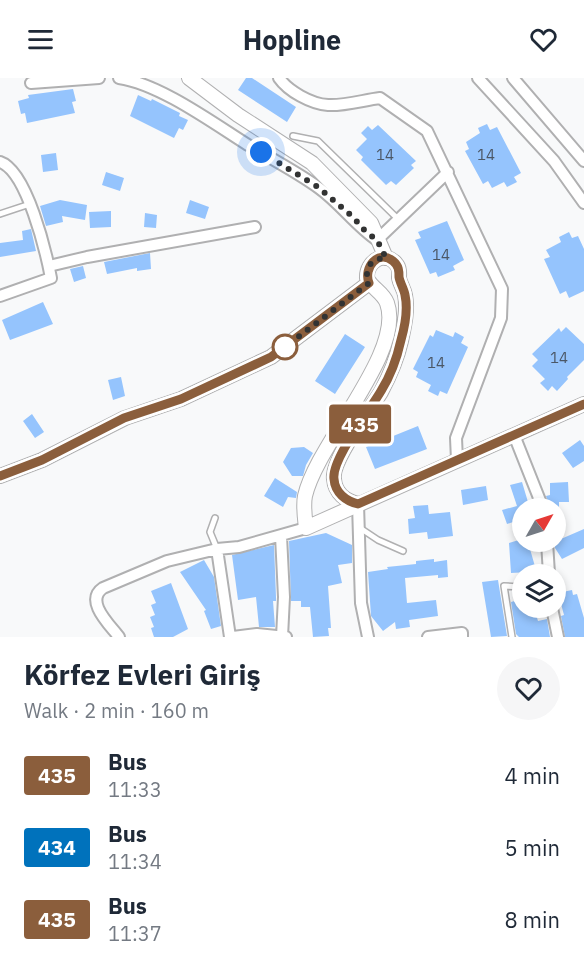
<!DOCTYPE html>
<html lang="en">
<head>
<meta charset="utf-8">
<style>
	body { margin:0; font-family:"IBM Plex Sans",sans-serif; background:#f6f6f7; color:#1f2937; height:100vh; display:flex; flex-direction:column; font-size:22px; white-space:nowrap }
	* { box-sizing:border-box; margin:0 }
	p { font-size:20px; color:#747a83 }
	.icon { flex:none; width:33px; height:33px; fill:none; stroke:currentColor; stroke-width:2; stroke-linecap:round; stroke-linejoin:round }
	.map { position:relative; height:559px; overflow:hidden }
	.drawer { display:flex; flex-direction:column; background:#fff; flex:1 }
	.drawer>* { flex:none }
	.badge { padding:0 12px; border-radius:4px; font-size:21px; line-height:39px }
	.needle { width:39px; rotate:51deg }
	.buttons { position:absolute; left:512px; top:420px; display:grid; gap:12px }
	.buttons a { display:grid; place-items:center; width:54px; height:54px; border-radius:50%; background:#fff; box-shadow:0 3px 9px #0003; font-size:30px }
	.you { position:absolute; width:30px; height:30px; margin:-15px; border:4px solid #fff; border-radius:50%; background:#1a73e8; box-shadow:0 0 0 9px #1a73e833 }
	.map>.badge { position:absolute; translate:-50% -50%; box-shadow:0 0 0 3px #fff }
	.round { display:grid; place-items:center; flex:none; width:63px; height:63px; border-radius:32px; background:#f6f6f7 }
	.summary { display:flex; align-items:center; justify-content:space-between; height:102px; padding:0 24px }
	h1 { font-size:28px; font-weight:700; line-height:45px }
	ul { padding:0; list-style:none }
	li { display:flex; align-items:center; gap:18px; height:72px; padding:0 24px }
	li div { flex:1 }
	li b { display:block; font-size:22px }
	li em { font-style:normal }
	li .badge { min-width:66px; font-weight:700; text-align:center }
	header { display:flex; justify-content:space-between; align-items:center; height:78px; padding:0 24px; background:#fff; font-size:27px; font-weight:700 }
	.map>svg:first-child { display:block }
	.building { fill:#95c4fd }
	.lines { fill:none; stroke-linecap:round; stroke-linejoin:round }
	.service-casing { stroke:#b0b0b1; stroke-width:8 }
	.minor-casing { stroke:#b0b0b1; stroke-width:14 }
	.tertiary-casing { stroke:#b0b0b1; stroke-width:16 }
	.service { stroke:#fff; stroke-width:5 }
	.minor { stroke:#fff; stroke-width:10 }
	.tertiary { stroke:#fff; stroke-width:14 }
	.line-casing { stroke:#fff; stroke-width:14 }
	.line { stroke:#8b5e3c; stroke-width:9 }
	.walk { stroke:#323333; stroke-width:6; stroke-dasharray:0 10.8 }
	.stop-dot { fill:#fff; stroke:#8b5e3c; stroke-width:3 }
	.labels { text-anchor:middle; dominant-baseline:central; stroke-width:5; stroke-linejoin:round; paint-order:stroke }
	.number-label { font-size:15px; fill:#4b5766 }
</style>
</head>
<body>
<header><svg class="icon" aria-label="menu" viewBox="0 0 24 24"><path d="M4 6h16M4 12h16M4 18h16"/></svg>Hopline<svg class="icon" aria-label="heart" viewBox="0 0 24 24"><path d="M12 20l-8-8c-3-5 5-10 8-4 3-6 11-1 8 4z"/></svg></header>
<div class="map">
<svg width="584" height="559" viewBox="0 0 584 559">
	<rect width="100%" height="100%" fill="#f8f9fa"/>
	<!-- building -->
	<path class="building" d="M246,0H252L296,29L287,44L238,12Z
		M73,11L76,23L72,24L75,35L27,45L25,35L21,36L18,23L29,20L28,17Z
		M138,17L151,23L152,21L180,35L179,38L188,42L183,52L179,50L174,60L130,38Z
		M487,46L490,52L497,49L521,95L514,99L517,104L507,109L504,104L492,110L488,103L483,106L465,73L469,71L466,64L480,55L478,50Z
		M378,47L416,83L411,87L414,90L396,107L391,103L386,107L361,82L363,79L356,72L367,61L361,55L368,48L372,52Z
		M56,75L58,92L43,94L41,77Z
		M106,94L124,100L120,113L102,107Z
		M60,122L87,127L85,142L62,138L63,144L46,148L40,128Z
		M190,122L209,129L205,141L186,135Z
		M111,133V149L90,150L89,134Z
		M145,135L157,137L156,150L144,149Z
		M447,143L464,182L453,188L455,192L438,199L436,194L430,196L415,162L421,160L418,154Z
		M31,151L36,173L0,179V165L23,162L22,153Z
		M569,154L572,160L578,158L584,171V213L569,220L566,213L560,216L544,181L550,179L546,172L561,164L559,159Z
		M150,175L151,191L137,193V190L107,196L104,184Z
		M83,188L86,200L74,204L70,191Z
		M43,224L53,246L10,262L2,242Z
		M566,249L584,266V282L567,299L568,301L557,313L552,308L548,313L540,305L545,301L532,288L538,282L532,276L559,250L561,254Z
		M436,252L453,259L455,254L464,259L461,265L468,269L447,316L440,313L438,318L428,313L431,307L416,299L418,294L413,291L430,257L433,259Z
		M345,256L365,269L335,316L315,303Z
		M121,299L125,318L113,322L108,302Z
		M32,336L44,354L35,360L23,343Z
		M418,348L427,371L375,391L366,369Z
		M580,362L584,368V383L573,390L562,375Z
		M304,369L313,375L306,387L303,398H292L283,384L291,370Z
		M275,400L297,414L296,420L288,419L283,429L264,418Z
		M522,404L528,424L532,423L535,430H522V441L507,446L502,432L517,428L510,407Z
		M568,404L569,424H559V430H550L546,418L550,417V405Z
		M486,408L488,422L463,427L461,412Z
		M428,427L429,436L450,434L453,458L428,461L427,454L409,456L408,441L415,440L413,428Z
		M584,451V470L562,481L555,470L554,464Z
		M326,455L352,467V485L338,487L342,505L328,508L331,550H328L329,558L313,559L310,529H301V523H291L289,463Z
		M522,461V464H528L536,492H528L529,494L511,495L509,465Z
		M274,467L276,519V523H273L275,549H259L256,519L238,522L232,477Z
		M434,481V484L447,482L448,499L438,500V497L405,500L407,525L436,522L438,538L409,542L410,549L396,551L395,544L383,553L371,538L368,494L388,491L387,489L416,486V483Z
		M204,482L214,499L221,548L211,551L204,533L206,532L180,494Z
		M498,502L507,558L491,559L482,504Z
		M171,505L188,551L173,559H154L151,550L154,549L150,539L155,537L151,527L156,525L151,513Z
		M572,512L573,517L577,516L584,540V559H565L561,538L564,537L558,515Z
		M522,521V530H534L538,543L547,541L550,559H519L516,556L511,524Z"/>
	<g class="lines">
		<defs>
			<path id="service" d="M293,58L318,63L399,142
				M0,136L30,126
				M215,440L210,454L217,471
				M360,450L378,462L403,473
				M512,559L504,508L522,509"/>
			<path id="minor" d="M119,0C160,6 213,45 248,67C272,81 297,94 319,110C340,125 356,148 377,162L448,94
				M279,0C288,13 311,26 328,27C344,28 364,22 380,20L427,53L502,211L501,240L456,360L457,382
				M478,0L554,83L584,125
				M513,0L584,83
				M31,5L99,0
				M0,84C27,93 46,174 51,200L0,218
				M49,188L87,179L255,149
				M514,357L543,430
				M358,426L361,525L368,559
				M281,458L284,519L282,559
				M547,464L549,496
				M217,471L230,559
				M552,530L558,559
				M119,559C110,547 84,523 103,510L167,483L217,471L239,469L306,450
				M233,559L257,556L286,559
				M428,559L462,555V559"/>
			<path id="tertiary" d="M189,0L238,37L312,85L371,145L386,180
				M0,398L42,382L125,340L181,321L271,279L369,205
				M358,426C346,423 335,415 334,401C331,382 370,332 381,314C390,297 397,281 401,263C404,249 408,232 405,217C404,211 400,206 399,200C399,195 400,191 397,187C386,171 366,183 367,200C371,210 383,214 387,225C405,274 317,365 305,418C303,428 305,441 306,450L584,326"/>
		</defs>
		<!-- service casing -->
		<use href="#service" class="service-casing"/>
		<!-- minor casing -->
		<use href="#minor" class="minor-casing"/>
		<!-- tertiary casing -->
		<use href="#tertiary" class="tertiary-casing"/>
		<!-- service -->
		<use href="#service" class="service"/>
		<!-- minor -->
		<use href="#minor" class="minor"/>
		<!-- tertiary -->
		<use href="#tertiary" class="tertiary"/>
	</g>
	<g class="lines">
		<defs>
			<path id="line" d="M0,398L42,382L124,340L181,321L271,279L369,205C363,190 378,171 393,183C399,188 399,193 399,199C400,205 404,211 405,217C408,231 405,248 401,262C397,280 391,297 381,313C370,332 331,382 334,401C335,415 346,423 358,426L584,326"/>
		</defs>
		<!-- line casing -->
		<use href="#line" class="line-casing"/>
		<!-- line -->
		<use href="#line" class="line"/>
		<!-- walk -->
		<path class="walk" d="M261,74L318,109L353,139L366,154L377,162L386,180C371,180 363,191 369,205L285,269"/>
	</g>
	<!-- markers -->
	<circle class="stop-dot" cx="285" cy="269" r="12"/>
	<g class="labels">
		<!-- number labels -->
		<g class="number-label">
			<text x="385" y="76">14</text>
			<text x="486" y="76">14</text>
			<text x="441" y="176">14</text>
			<text x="559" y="279">14</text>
			<text x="436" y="284">14</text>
		</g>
	</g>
</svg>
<div class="buttons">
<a><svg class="needle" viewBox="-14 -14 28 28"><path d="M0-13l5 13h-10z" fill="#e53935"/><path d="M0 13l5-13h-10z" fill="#747a83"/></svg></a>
<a><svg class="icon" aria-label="layers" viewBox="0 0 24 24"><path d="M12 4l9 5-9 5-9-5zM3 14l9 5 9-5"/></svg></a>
</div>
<div class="you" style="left:261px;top:74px"></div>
<b class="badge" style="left:360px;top:346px;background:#8b5e3c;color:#fff">435</b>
</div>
<section class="drawer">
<div class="summary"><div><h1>Körfez Evleri Giriş</h1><p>Walk · 2 min · 160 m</p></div><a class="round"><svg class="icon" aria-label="heart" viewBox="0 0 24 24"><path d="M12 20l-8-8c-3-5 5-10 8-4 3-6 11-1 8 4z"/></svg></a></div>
<ul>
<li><span class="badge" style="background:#8b5e3c;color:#fff">435</span><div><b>Bus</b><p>11:33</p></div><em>4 min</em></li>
<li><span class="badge" style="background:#0072bc;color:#fff">434</span><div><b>Bus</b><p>11:34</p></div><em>5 min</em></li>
<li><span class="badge" style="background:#8b5e3c;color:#fff">435</span><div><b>Bus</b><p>11:37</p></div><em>8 min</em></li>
</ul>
</section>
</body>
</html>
